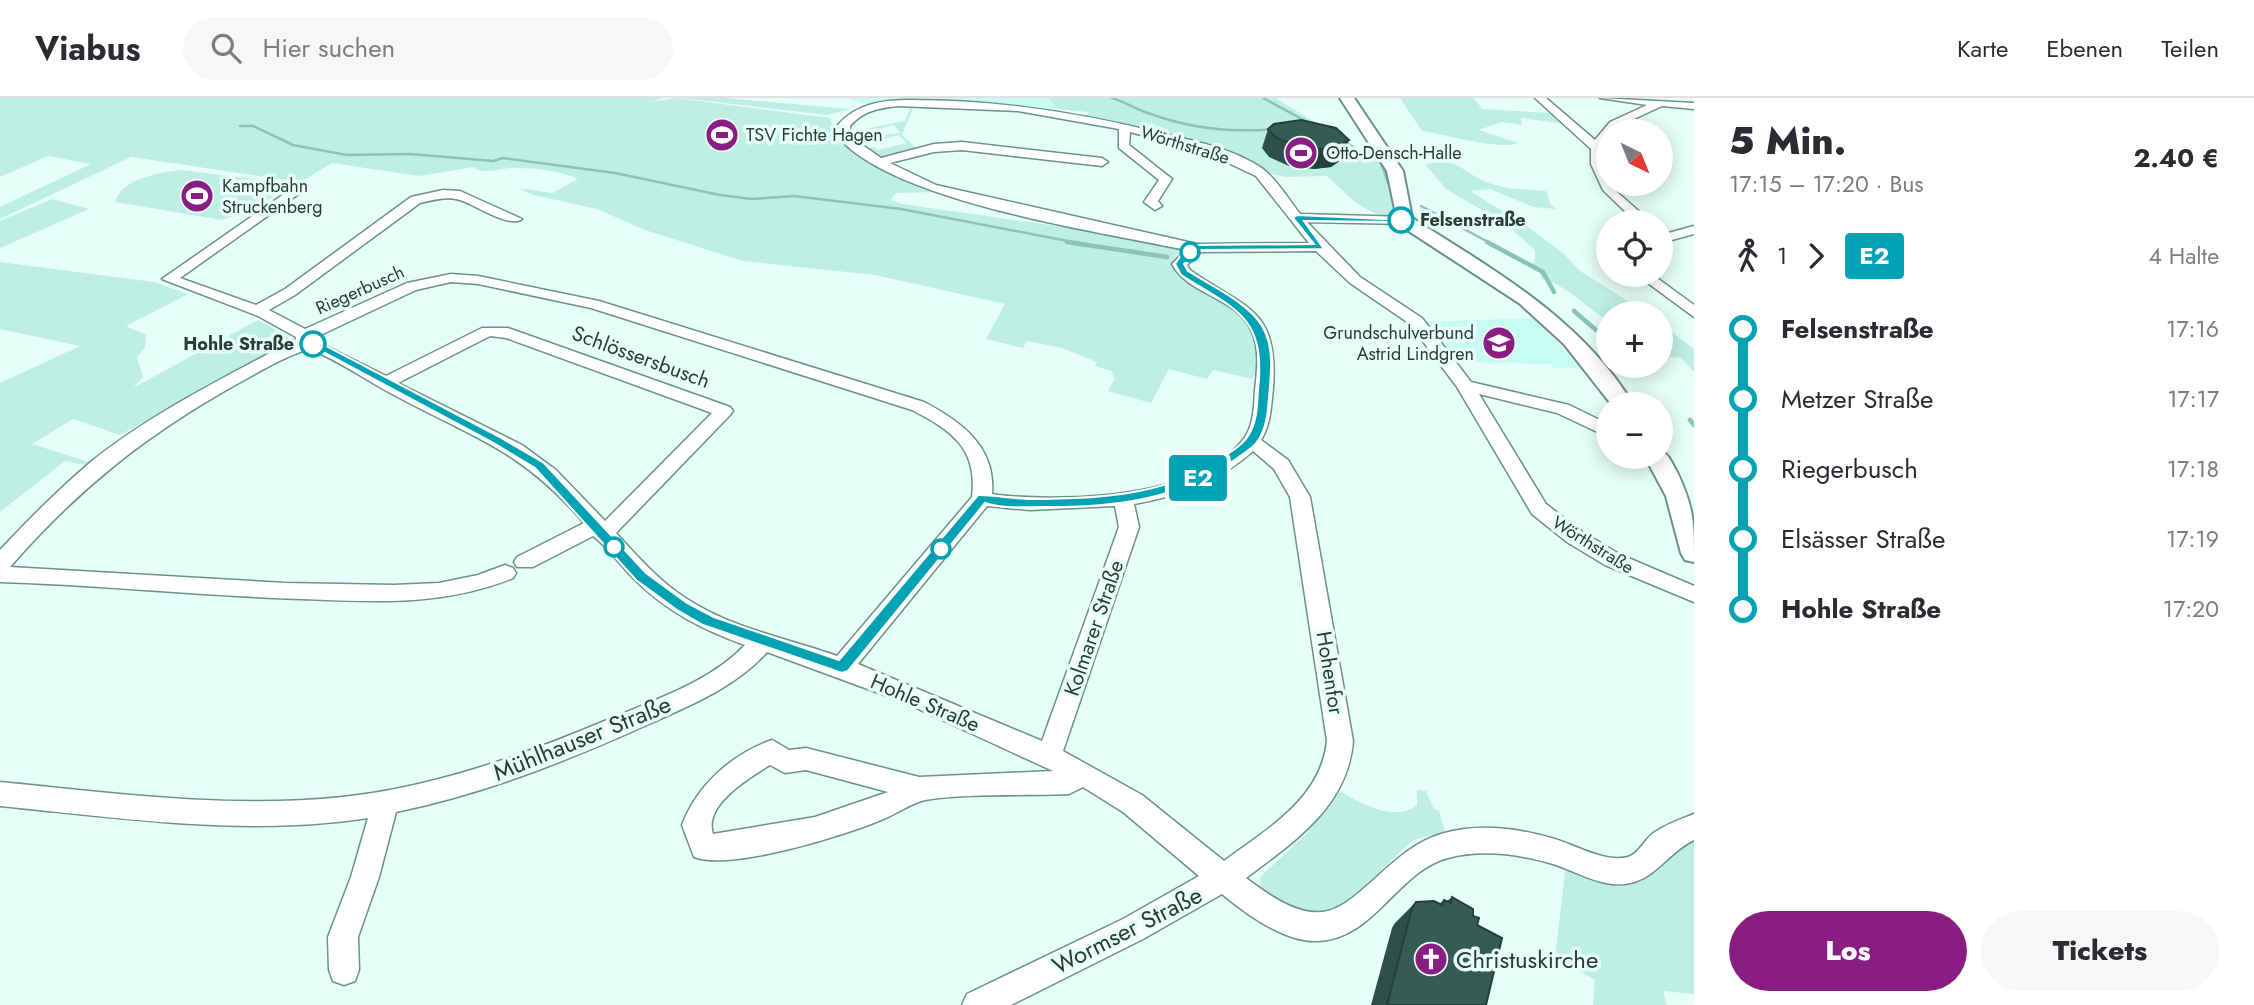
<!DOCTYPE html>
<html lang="de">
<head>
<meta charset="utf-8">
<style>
	body { margin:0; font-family:Jost,sans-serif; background:#f7f7f7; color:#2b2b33; height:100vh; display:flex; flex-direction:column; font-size:26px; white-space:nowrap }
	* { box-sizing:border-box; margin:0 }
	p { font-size:23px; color:#7c7c81 }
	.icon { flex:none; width:38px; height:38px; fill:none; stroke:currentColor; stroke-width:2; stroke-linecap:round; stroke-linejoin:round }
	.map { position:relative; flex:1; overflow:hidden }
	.panel { display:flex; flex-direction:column; background:#fff; width:560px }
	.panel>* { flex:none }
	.badge { padding:0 14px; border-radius:5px; font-size:24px; line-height:46px }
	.needle { width:46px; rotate:137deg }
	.buttons { position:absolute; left:1596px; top:21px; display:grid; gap:14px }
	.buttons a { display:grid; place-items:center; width:77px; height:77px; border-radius:50%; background:#fff; box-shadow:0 4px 18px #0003; font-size:35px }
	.map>.badge { position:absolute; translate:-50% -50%; box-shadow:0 0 0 4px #fff }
	.legs { display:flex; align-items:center; gap:10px; height:77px; padding:0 35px; font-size:23px }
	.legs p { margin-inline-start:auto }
	.overview { display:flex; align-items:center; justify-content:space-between; height:119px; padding:0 35px }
	h1 { font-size:38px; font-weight:800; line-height:52px }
	.button { display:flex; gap:14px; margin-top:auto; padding:14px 35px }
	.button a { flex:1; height:80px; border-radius:42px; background:#891d82; color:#fff; font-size:28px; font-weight:800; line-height:80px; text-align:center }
	.button a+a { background:#f7f7f7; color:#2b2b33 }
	ul { padding:0 35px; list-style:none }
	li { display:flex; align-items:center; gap:24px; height:70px; font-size:26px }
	li i { display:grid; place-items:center; width:10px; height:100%; margin:0 9px; background:currentColor }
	li i::after { content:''; width:18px; height:18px; margin:-9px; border:5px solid; border-radius:50%; background:#fff }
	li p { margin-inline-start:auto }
	li:first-child i { background:linear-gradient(#0000 50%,currentColor 0) }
	li:last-child i { background:linear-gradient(currentColor 50%,#0000 0) }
	header { display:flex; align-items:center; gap:42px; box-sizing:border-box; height:98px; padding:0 35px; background:#fff; border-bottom:2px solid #e1e1e2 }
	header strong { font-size:33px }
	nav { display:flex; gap:38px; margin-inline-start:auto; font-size:24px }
	.search { width:490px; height:63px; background:#f7f7f7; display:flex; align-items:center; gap:18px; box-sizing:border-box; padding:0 24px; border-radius:38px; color:#7c7c81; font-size:26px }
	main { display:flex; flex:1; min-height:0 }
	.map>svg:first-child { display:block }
	.built { fill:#c8fbf1 }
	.green { fill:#bfeee4 }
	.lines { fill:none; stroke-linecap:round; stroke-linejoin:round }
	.stream-far1 { stroke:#8bc3b8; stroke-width:2.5 }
	.stream { stroke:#8bc3b8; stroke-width:4.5 }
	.minor-casing { stroke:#6b928a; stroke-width:3 }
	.major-casing { stroke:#6b928a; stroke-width:4 }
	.minor { fill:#fff; fill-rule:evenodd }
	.major { fill:#fff; fill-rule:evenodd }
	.wall { fill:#2e4e48 }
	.shaded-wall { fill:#25403b }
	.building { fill:#355b54; stroke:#25403b; stroke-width:2 }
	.line-1 { fill:#00a3b4; stroke:#fff; stroke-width:2 }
	.stop-1-dot { fill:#fff; stroke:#00a3b4; stroke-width:3.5 }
	.labels { text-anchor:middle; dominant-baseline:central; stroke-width:7; stroke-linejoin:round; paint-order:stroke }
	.far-poi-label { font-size:18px; fill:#2b3c38; stroke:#e6fff9; text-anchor:start }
	.far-street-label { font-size:18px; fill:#2b3c38; stroke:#e6fff9 }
	.far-stop-label { font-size:18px; font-weight:bold; fill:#2b3c38; stroke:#e6fff9; text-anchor:start }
	.street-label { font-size:21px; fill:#2b3c38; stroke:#e6fff9 }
	.near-street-label { font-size:24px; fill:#2b3c38; stroke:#e6fff9 }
	.near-poi-label { font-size:24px; fill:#2b3c38; stroke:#e6fff9; text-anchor:start }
</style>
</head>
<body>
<header>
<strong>Viabus</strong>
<div class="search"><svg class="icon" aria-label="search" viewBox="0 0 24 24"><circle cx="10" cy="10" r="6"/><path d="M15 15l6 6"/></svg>Hier suchen</div>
<nav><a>Karte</a><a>Ebenen</a><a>Teilen</a></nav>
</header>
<main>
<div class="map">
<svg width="1694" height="907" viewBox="0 0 1694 907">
	<rect width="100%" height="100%" fill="#e6fff9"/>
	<!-- built -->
	<path class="built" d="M845,0H1049L1057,11L963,3H916L877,9Z
		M1535,220L1580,270H1554L1550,266L1456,264L1424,224Z"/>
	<!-- green -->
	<path class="green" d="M0,0H663L651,4L676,0L830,20C845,63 897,78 936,94L896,95L891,102L902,106L1092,133L1178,150L1179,156L1175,158L1184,159L1180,166L1254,223L1260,267L1252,281L1213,272L1207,281L1169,271L1151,305L1108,293L1114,282L1112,273L1095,268L1097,264L1062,250L1027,243L1023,250L986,241L1005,206L875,177L743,163L645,132L597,111L534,97L518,90L552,95L578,81C561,73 536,70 517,70C501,69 487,78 473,69L419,78L332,65L300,84L131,59L0,121V109L91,66L48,58L0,79Z
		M681,0H724L850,11L827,17Z
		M1049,0H1275L1389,69L1399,120C1363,117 1352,101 1327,78L1285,79L1271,76L1241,61L1088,18V14L1057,11Z
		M1400,0H1474L1482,11L1551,15L1566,26L1521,20L1522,27L1501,24L1479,32L1518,45C1503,53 1443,36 1422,33Z
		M915,5L902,37L919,53L879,64L860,52L874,49L878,52L907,45L898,37L856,49L847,42L900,35L894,27L845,39L843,32L855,33L905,23L910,10L907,6Z
		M1446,63C1461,67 1471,78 1486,84C1506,92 1524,91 1546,93L1551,107L1556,111L1533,109L1490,91L1470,93L1528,129L1564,156L1580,173L1647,215H1608V221L1602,219C1583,206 1564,186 1542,181L1540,175L1530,169L1535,162V152L1506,126L1446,91L1425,66Z
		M181,72L278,84L285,89L259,109L222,122L115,104C121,81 160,74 181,72Z
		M52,101L89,111L0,150V123Z
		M0,164L154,184L188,196L126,228L146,237L145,249L137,259L143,279L133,290L258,222L295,243L120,337L73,321L32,346L92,365L89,368L65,363L0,414V285L80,248L0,231Z
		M1661,226L1694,251V274L1681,260L1661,258Z
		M1417,692L1426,693L1434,711L1439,713L1445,734L1413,742L1342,809L1315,815L1294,813L1262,795L1260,779L1306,736L1340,693C1360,705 1394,725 1417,707Z
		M1694,729V896L1663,893L1667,907H1593L1595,882L1555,859L1567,758L1607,772Z"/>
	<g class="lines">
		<!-- stream-far1 -->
		<path class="stream-far1" d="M1112,0C1125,4 1136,11 1148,15C1188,30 1231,35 1274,31
			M1263,0L1313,27
			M240,28H253L293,47L347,57L410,56L493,63L503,60L615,75L720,97L752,101L794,98L901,111L1078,145
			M1343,43L1381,65L1389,87
			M1421,108L1490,145"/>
		<!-- stream -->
		<path class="stream" d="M1067,144L1167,159
			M1487,144L1543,174L1554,194
			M1574,213L1596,232
			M1602,237L1608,242
			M1635,268L1643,275
			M1690,322L1694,327"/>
		<defs>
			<path id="minor" d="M1535,0H1546L1595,42L1610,24L1647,7L1600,0L1694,5V11L1662,8L1608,33L1602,52L1608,86L1651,124H1636L1603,92L1591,66V51Z
				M911,2C999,2 1083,15 1168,37C1199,44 1236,52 1263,71C1277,82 1289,102 1300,116L1409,119V125L1404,126L1307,124L1360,179L1422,220L1471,284L1569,307L1608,326V339L1557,315L1479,296L1546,406L1581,433L1619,456L1694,488V504L1605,467L1567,444L1532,416L1457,289L1410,226L1350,185L1316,153L1201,154L1187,167L1190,172C1245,211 1279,209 1273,290C1271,308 1271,326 1261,342L1288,362L1310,399L1353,643C1348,708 1294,744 1246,780C1268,796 1298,820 1328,813C1362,804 1395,749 1441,736C1477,725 1516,730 1551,740C1574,746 1604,765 1628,759C1639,756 1645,740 1655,734C1667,726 1681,721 1694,716V742C1669,754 1658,777 1634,784C1607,793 1578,774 1553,766C1519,756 1482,751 1448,760C1397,773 1373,844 1315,843C1283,843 1246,816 1222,796L1143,841L1011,907H962L967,896L1123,821L1199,778L1123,714L1083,689L1069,696C1025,698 966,695 925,702C911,705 895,717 881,722C843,738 730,773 694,759L682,727C697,687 732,656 772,642L789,652L806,650L919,679L1053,673L903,604L767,554C736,589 691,607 649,626C567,663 484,696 396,714L379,779L358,839L359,872L355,883L344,887L333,883L329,872L328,839L351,779L368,720C245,739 122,720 0,708V684C114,695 229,711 343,699C436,689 526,656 612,620C657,601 711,583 745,547C703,532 666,513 634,481C620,467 608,449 593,438L533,469H517L514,464L517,459L584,425C522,352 474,340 394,297C365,282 339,262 309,251C283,259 261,273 237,286C146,337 79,390 10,469L285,485L394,487L439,485L478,477L505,467L513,470L516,475L513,480C444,508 375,504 303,501C202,498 101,487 0,484V452C29,421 59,391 92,363C148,318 216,284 279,250L295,244L296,239L258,218L162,181L297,87L307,90L180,180L256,207L285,191L411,99L443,92L460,93L522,121C510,131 474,106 460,102C447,98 433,102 420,105L295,197L269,212L305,231L407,185L451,176L478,178L599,203L924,304C962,324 996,349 992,396L998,397C1066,404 1201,401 1245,339C1254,326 1254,307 1255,292C1257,273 1260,252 1252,234C1238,199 1189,198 1172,166L1186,152C1101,134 895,104 839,40L838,27C857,5 884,2 911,2ZM898,8L1018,13L1119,31V50L1159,82L1144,104L1155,112L1162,108L1158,103L1172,81L1129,47L1130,34L1205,54L1256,78L1309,145L1197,146L936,87L890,65L934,54L962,52L1102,68L1108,64L1102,60L962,44L934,46L881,60L851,39L850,28C863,13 879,10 898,8ZM451,184L478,186L591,210L912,312C951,332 978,350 972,399L837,558C787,540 733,531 687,501C660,484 638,459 616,435L730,317L733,313L730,309L508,230H482L386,278L312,241L416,192ZM490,238L506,240L712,315L605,423L556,372L522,347L398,285ZM1253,353L1274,371L1290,399L1327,643C1321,701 1267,731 1224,763L1142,697L1063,653L1139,429L1134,406C1179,398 1219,384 1253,353ZM987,408L1030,412L1115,408L1119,429L1042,643L858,566ZM770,667L785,675L806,672L888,694L815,719L713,736C703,707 749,680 770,667Z
				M1694,128V136L1661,145V137Z
				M1637,177H1653L1694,207V219Z"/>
			<path id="major" d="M1340,0H1354L1403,73L1412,120C1494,172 1581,221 1633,306H1611L1564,246L1519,205L1398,126L1387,73Z
				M1661,353C1669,356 1672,366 1677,374C1694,410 1694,424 1694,464L1685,462L1681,455L1666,398L1645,359H1661Z"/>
		</defs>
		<!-- minor casing -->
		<use href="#minor" class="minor-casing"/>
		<!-- major casing -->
		<use href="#major" class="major-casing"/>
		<!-- minor -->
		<use href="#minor" class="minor"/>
		<!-- major -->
		<use href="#major" class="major"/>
	</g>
	<!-- wall -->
	<path class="wall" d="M1268,31L1349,42L1341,62L1331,69L1313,71L1289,68L1269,59L1262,50Z
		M1452,799L1473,818L1477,827L1486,907H1371L1392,830L1395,825L1416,804L1439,806L1444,802L1447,803Z"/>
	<!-- shaded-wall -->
	<path class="shaded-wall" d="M1349,42L1341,62L1331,69L1313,71L1320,51Z"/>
	<!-- building -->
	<path class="building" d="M1301,22L1336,30L1349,42L1338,49L1320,51L1296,48L1275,39L1268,31L1274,26Z
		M1452,799L1473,811V818L1479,820L1477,827L1502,840L1486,907H1387L1412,810L1416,804L1434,803L1442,807L1444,802L1451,805Z"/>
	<!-- line-1 -->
	<path class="line-1" d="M1297,117L1405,122L1401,124L1304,123L1324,151L1199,152L1184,166L1188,173C1210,187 1241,201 1258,222C1273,240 1272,266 1270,288C1268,307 1269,328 1257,344C1252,351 1243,356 1236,361C1181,402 1110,410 1043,409C1023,409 1004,411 985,405L848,573L842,575L703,527L677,512L636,482L535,370L490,343L308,246L317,243L498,338L544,365L646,475L687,505L714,519L839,562L978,397C985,396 1018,401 1030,401C1096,401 1169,398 1224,358C1232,353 1243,347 1248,338C1257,324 1257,308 1258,292C1266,218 1236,212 1181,177L1175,166L1181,157L1197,147L1314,146L1293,120Z"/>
	<!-- icons -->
	<defs>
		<symbol id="stadium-disc" viewBox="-11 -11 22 22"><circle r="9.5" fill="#891d82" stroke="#e6fff9"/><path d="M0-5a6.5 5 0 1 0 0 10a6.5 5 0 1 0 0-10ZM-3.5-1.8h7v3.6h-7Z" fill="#fff"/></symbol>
		<symbol id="school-disc" viewBox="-11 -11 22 22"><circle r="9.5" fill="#891d82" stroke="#e6fff9"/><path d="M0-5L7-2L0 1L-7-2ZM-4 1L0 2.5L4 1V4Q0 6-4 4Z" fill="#fff"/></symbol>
		<symbol id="church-disc" viewBox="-11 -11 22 22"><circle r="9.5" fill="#891d82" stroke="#e6fff9"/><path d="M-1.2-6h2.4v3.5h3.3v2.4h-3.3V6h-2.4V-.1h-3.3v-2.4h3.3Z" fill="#fff"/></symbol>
	</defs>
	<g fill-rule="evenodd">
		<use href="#stadium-disc" x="703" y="18" width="38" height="38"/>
		<use href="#stadium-disc" x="1282" y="36" width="38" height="38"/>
		<use href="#stadium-disc" x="178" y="79" width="38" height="38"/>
		<use href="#school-disc" x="1480" y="226" width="38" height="38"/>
		<use href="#church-disc" x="1412" y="842" width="38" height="38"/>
	</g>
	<!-- markers -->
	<g class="stop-1-dot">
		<circle cx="1401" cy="122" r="12"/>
		<circle cx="1190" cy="154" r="9"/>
		<circle cx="313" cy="246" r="12"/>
		<circle cx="614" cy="449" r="9"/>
		<circle cx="941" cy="451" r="9"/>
	</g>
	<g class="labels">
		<!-- far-poi labels -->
		<g class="far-poi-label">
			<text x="746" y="37">TSV Fichte Hagen</text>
			<text x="1326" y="55">Otto-Densch-Halle</text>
			<text x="222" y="88">Kampfbahn<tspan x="222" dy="21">Struckenberg</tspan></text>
			<text x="1474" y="235" text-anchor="end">Grundschulverbund<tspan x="1474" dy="21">Astrid Lindgren</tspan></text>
		</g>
		<!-- far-street labels -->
		<g class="far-street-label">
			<text transform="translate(1185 47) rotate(17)">Wörthstraße</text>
			<text transform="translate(360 192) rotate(-24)">Riegerbusch</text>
			<text transform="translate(1593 447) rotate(32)">Wörthstraße</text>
		</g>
		<!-- far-stop labels -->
		<g class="far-stop-label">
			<text x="1420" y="122">Felsenstraße</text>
			<text x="294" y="246" text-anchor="end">Hohle Straße</text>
		</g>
		<!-- street labels -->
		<g class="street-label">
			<text transform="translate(641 259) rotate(20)">Schlössersbusch</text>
			<text transform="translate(1094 530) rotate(-71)">Kolmarer Straße</text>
			<text transform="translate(1330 575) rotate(81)">Hohenfor</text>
			<text transform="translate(925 605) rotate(23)">Hohle Straße</text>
		</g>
		<!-- near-street labels -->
		<g class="near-street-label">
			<text transform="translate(582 640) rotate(-22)">Mühlhauser Straße</text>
			<text transform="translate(1127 832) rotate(-27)">Wormser Straße</text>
		</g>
		<!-- near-poi labels -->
		<g class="near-poi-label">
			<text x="1456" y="861">Christuskirche</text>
		</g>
	</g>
</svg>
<div class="buttons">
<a><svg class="needle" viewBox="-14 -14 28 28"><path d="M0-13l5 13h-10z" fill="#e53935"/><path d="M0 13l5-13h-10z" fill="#7c7c81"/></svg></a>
<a><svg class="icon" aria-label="locate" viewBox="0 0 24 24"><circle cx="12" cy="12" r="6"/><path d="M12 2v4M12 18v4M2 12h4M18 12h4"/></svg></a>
<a>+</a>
<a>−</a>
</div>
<b class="badge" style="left:1198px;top:380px;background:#00a3b4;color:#fff">E2</b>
</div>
<section class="panel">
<div class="overview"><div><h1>5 Min.</h1><p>17:15 – 17:20 · Bus</p></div><b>2.40 €</b></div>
<div class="legs"><svg class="icon" aria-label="walk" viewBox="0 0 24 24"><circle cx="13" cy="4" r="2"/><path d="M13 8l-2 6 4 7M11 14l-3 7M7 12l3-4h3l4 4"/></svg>1<svg class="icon" aria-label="forward" viewBox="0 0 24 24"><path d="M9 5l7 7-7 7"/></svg><b class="badge" style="background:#00a3b4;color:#fff">E2</b><p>4 Halte</p></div>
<ul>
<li><i style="color:#00a3b4"></i><b>Felsenstraße</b><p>17:16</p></li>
<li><i style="color:#00a3b4"></i><span>Metzer Straße</span><p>17:17</p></li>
<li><i style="color:#00a3b4"></i><span>Riegerbusch</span><p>17:18</p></li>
<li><i style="color:#00a3b4"></i><span>Elsässer Straße</span><p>17:19</p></li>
<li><i style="color:#00a3b4"></i><b>Hohle Straße</b><p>17:20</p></li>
</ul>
<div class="button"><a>Los</a><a>Tickets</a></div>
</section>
</main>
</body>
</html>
